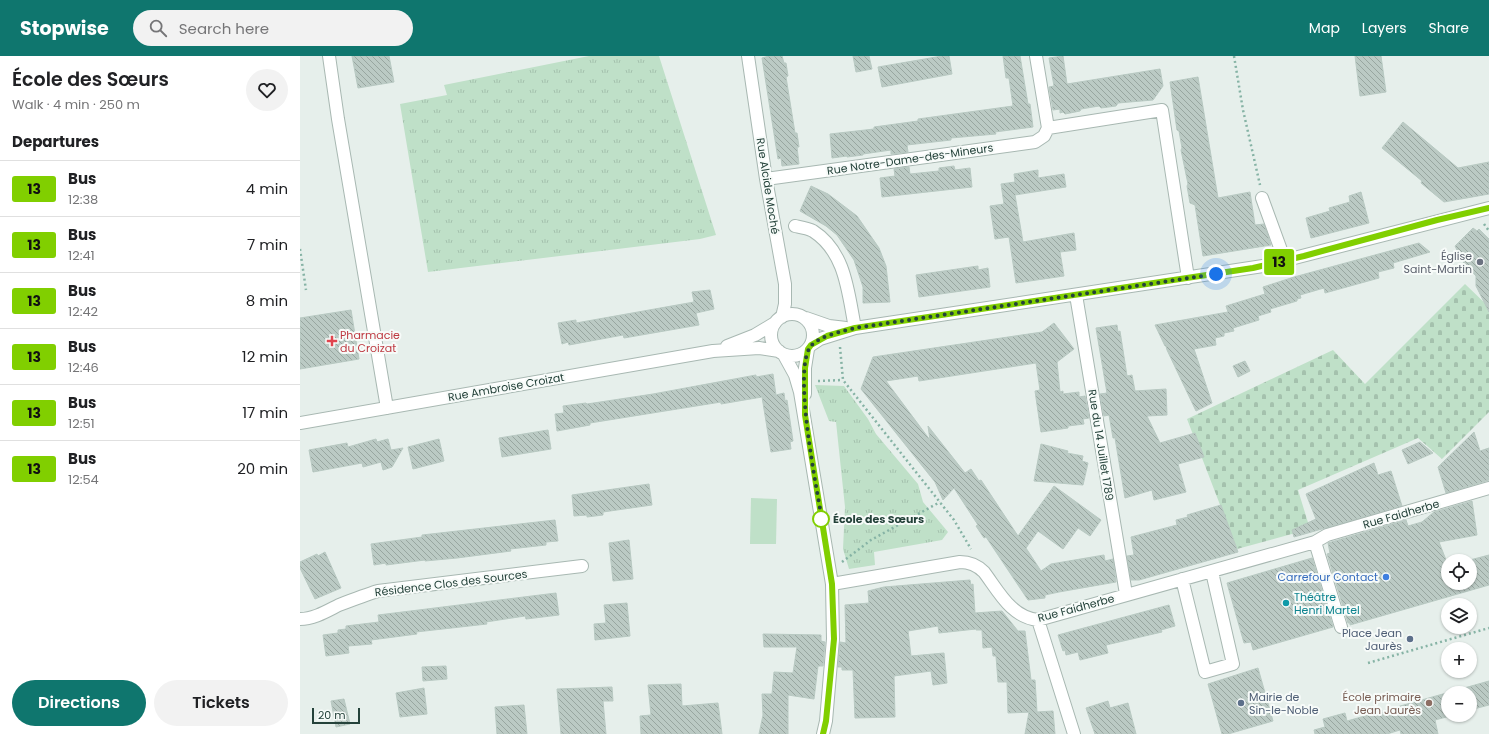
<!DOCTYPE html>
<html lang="en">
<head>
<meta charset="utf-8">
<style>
	body { margin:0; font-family:Poppins,sans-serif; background:#f2f2f2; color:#202124; height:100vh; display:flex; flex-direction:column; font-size:15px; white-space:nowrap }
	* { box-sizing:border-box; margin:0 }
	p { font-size:13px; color:#757577 }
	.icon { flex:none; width:22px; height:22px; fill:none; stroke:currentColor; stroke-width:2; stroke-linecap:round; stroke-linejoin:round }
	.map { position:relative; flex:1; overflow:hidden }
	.panel { display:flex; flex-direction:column; background:#fff; width:300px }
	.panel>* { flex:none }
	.badge { padding:0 8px; border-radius:3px; font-size:14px; line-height:26px }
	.tools { position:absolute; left:1141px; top:498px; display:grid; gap:8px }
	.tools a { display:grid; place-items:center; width:36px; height:36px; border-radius:50%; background:#fff; box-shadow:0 1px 3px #0004; font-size:20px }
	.scale { position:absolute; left:12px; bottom:10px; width:48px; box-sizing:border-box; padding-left:4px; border:2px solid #24423a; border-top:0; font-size:11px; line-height:14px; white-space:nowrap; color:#24423a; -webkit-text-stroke:3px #f7fbf9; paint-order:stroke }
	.you { position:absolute; width:20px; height:20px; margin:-10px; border:3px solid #fff; border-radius:50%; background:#1a73e8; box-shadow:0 0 0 6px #1a73e833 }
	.map>.badge { position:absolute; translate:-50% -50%; box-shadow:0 0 0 2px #fff }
	h2 { padding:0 12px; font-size:15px; line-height:36px }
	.round { display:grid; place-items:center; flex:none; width:42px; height:42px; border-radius:21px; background:#f2f2f2 }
	.headline { display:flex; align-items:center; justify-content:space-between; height:68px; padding:0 12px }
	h1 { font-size:19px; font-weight:600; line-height:30px }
	.primary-button { display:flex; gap:8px; margin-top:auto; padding:8px 12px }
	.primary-button a { flex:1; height:46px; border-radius:24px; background:#0f766e; color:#fff; font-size:16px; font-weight:600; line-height:46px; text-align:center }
	.primary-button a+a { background:#f2f2f2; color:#202124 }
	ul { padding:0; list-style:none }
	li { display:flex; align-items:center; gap:12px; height:56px; padding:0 12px; border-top:1px solid #e0e0e0 }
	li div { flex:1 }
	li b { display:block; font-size:15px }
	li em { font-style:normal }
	li .badge { min-width:44px; font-weight:700; text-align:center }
	header { display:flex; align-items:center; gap:24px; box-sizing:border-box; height:56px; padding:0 20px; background:#0f766e; color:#fff }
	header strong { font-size:19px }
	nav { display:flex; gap:22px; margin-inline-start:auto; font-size:14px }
	.search { width:280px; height:36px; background:#f2f2f2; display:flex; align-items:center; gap:10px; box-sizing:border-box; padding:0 14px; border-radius:22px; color:#757577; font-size:15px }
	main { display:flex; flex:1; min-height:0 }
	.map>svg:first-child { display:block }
	.grass { fill:url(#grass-tufts) }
	.cemetery { fill:url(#cemetery-stones) }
	.garden { fill:#bfe0c8 }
	.building { fill:url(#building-back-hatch); stroke:#b8c9c2 }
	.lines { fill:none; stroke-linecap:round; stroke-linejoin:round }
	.minor-casing { stroke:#a8b8b2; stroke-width:14 }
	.path { stroke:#86b3a5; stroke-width:2.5; stroke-dasharray:2 3; stroke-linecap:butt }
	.minor { stroke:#fff; stroke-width:12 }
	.line-casing { stroke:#fff; stroke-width:9 }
	.line { stroke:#81cf00; stroke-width:6 }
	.walk { stroke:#24423a; stroke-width:4; stroke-dasharray:0 7.2 }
	.worship-dot { fill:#6b7280; stroke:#f7fbf9; stroke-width:1.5 }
	.health-dot { fill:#e0444e; stroke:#f7fbf9; stroke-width:1.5 }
	.stop-dot { fill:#fff; stroke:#81cf00; stroke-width:2 }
	.shop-dot { fill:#3f7fe0; stroke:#f7fbf9; stroke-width:1.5 }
	.culture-dot { fill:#0f9aa8; stroke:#f7fbf9; stroke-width:1.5 }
	.service-dot { fill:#5c6f8a; stroke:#f7fbf9; stroke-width:1.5 }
	.education-dot { fill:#8d6e63; stroke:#f7fbf9; stroke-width:1.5 }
	.labels { text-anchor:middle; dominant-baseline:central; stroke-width:4; stroke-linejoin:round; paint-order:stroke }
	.street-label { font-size:11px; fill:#24423a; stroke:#f7fbf9 }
	.worship-label { font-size:11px; fill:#5b616d; stroke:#f7fbf9; text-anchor:end }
	.health-label { font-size:11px; fill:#be3a42; stroke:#f7fbf9; text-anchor:start }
	.stop-label { font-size:11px; font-weight:bold; fill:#24423a; stroke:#f7fbf9; text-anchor:start }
	.shop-label { font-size:11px; fill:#366cbe; stroke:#f7fbf9; text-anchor:end }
	.culture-label { font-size:11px; fill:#0d838f; stroke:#f7fbf9; text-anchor:start }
	.service-label { font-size:11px; fill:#4e5e75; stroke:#f7fbf9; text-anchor:end }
	.education-label { font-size:11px; fill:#785e54; stroke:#f7fbf9; text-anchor:end }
</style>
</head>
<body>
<header>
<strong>Stopwise</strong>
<div class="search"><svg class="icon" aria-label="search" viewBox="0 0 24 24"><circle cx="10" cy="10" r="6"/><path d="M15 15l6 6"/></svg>Search here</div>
<nav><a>Map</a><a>Layers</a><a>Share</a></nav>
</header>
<main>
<section class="panel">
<div class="headline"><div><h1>École des Sœurs</h1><p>Walk · 4 min · 250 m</p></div><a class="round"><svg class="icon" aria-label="heart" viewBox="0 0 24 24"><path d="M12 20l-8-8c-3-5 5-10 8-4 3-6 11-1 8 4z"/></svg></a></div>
<h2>Departures</h2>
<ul>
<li><span class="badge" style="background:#81cf00;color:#111">13</span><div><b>Bus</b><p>12:38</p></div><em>4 min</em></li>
<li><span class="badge" style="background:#81cf00;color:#111">13</span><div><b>Bus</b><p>12:41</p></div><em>7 min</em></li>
<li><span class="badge" style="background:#81cf00;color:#111">13</span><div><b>Bus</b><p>12:42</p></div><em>8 min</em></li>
<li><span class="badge" style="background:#81cf00;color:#111">13</span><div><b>Bus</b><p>12:46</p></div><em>12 min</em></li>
<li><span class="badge" style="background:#81cf00;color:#111">13</span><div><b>Bus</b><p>12:51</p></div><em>17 min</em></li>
<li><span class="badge" style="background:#81cf00;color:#111">13</span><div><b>Bus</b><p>12:54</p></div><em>20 min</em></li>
</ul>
<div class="primary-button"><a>Directions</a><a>Tickets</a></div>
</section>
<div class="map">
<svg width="1189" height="678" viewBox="0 0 1189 678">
	<defs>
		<pattern id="grass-tufts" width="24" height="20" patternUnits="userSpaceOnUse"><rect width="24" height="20" fill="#bfe0c8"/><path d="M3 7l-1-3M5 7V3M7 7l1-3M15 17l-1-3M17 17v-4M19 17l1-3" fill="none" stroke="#a4c1ad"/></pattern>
		<pattern id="cemetery-stones" width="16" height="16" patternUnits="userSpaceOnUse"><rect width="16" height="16" fill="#bfe0c8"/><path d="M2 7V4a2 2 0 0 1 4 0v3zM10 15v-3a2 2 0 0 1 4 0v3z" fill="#a4c1ad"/></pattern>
		<pattern id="building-back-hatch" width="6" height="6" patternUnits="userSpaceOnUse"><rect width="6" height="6" fill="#bbcac4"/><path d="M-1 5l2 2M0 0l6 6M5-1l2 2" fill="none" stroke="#98a6a0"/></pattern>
	</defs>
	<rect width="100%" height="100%" fill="#e6efeb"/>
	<!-- grass -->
	<path class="grass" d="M289,0H359L416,179L400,183L128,216L100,48L147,39L144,29Z
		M515,329L544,330L568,363L576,378L618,428L623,446L648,476L642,484L574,496L575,509L549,513L543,493L545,451L536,366L529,365Z"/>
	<!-- cemetery -->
	<path class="cemetery" d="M1165,228L1189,251V356L1142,403L1118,382L998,434L1010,473L937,493L887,363L1033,294L1065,328Z"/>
	<!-- garden -->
	<path class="garden" d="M451,442L477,443L476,488H450Z"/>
	<!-- building -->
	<path class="building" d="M52,0H89L94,26L58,32Z
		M469,0H482L484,7H486L488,20L486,21L495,77H497L499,91H497L499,108L482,110L481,102L478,103L462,2Z
		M553,0H569L572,13L556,16Z
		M642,0H649L652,18L582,31L578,11Z
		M703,0H720L728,48H730L733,71L695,76L696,78L651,82V84L607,89L608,96L591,98V94L563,98V99L547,101V100L532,102L530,78L574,73V71L618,65V63L713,50L709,22H706Z
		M763,0L767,28L860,13L863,30L853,44L818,47L816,50L801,52L799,50L781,53L780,55L765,58L763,56L760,57V53L753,54L749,31L754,30L749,2Z
		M1055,0H1081L1086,36L1060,40Z
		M898,21L918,142L950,136L955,169L964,168L971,189L903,200L895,149L890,147L887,130L888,128L881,94L882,92L879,75L877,74L870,26Z
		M1103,66L1158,112L1189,106V138L1144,146L1121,127L1122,125L1082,92Z
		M654,110L655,114L670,112L672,131L582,141L580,122L595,120L594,113L609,111L610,118L639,115V112Z
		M738,114V122L764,118L766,131L715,139L723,186L774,177L776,194L760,196L764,220L716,227L709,181L695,183L690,150L704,148L701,128L715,126L714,118Z
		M511,130L528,138L557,160L579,192L586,210L590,246L563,247V231L554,204L537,179L526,170L500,155Z
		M1061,136L1069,167L1011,182L1006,162L1030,155L1029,152L1050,146L1049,140Z
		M1173,172L1177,175L1179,173L1189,183V256L1176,230V220L1163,206L1155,190Z
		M1119,187L1130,196L1093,207L1094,212L1078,216L1079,222L1025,237L1024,232L1000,239L1001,242L997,243V245L970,253L971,256L958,260L959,264L933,272L934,275L924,277V280L915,282L916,289L894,293L912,347L896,355L867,294L866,290H865L855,269L928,256L926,250L965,238L963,231L994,221Z
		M678,210V214L688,212L690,231L619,241L616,219Z
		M410,234L414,253L396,257L399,269L324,282L323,279L269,289L268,286L262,288L258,267L276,264V267L394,246L392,236Z
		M51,254L59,303L0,313V262Z
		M754,267L774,293L757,306L760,336L763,335V338L779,336V341L785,340L789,362L783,363L784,368L768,370V372L741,376L735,335L740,334L736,307L619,325L618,320L586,325L630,384L628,370L665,417L671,413L679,425L681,424L718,480L754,430L801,464L790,480L778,472L763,493L738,475L726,492L741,515L751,508L804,499L805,505L813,503L816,526L759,536L745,539V542L728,544L686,481L684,482L676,470L678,469L654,432L643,444L635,426L561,333L573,301L742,276Z
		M817,269L818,276L820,275L827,320L832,319L835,335L866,333L867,359L847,360L860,387L895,377L904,401L878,408L886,436L854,444L852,434L825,442L815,382H813L809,359L804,360L800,338L807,337L796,272Z
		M945,305L950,315L938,321L933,310Z
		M473,318L476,339L484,337L485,345L487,344L493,385L490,386L491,393L471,396L462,341L421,348V346L290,367V369L257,375L255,358L264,357L263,350L286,347L287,348L353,338L456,319V321Z
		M248,374L251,393L202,401L199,382Z
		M1174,376L1180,395L1189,392V424L1146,437L1138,411Z
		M76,383L77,386L88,383L91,394L103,392L92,411L83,414L81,406L63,411L62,407L13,416L9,394L47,387L48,391Z
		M139,383L144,405L113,413L108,391Z
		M1120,386L1133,397L1108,408L1102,394Z
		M741,388L768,395L767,397L783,400L782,405L788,407L783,429L734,425Z
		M1074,407L1078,419L1091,415L1102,450L994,481L992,474L1016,463L1006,438Z
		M349,428L352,449L303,456V459L287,461V459L274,460L272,439Z
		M1172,445L1177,479L1139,486L1148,509V527H1170V505H1166L1189,499V529L1050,569V567H1048L1027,498L1030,497L1028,487L1106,464L1108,470L1122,466L1134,456Z
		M921,449L938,496L839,524H831L827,500L834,499L831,481L877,469L876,464L888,461L887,459Z
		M255,464L258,485L246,486V489L210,493L211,495L157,502L125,505V504L86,509V507L74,509L71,488L122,481V479Z
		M329,484L333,523L313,525L309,487Z
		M25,496L41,532L15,543L0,512V506L17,498L18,500Z
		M1012,502L1033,571L953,594L951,586L944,587L927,527Z
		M670,524L671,529L673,528L675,557L702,555L718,575H725L731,624H735L737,656L753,655L755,678H725L729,656H732L708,657L707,626H698L696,600H693L692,591L683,592L682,574H676V573L639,577L638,570L608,575L611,600L644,597L647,627L633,629L631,615L594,620L595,661L555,662L553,614H542V611H538L540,586L546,587L545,549L569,547L568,535L584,531Z
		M256,537L259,559L226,563L225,560L186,566L187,568L116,576L117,578L71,584L72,588L48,590L49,597L26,600L23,579L38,577V574L46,573V570L79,566L78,559Z
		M327,547L330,580L295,584L294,568L306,567L304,549Z
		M869,549L875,570L861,574L862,576L806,589L808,597L780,604L778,596L766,599L765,594L763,595L758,579Z
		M463,578L521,579V585L525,586L523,610H518L514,643L488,639V678H459L463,659L462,638H472L474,616L493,617L497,591H464Z
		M146,610L147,623L123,625L122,611Z
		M958,612L973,665L928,678H922L908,628Z
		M1189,625V649L1170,654V637H1148V659H1154L1135,664L1138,678H1101L1100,674L1087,678H1015L1014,674L1025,671L1023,663L1045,657L1047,665Z
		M381,628L382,650L418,647L422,678H341L340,660L351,659L348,629Z
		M312,631L313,645H303L306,678H261L257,633Z
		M124,632L127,658L100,661L96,637Z
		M44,643L50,668L36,671L31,645Z
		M808,645L810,652L828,647L836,678H795L786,652Z
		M224,649L227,678H197L195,651Z"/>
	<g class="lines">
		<defs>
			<path id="minor" d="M29,0L38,63L87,352
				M448,0L466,123L485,228V248L482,261
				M736,0L748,72
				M748,72L862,54L888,222
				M466,123L735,86L744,80L748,72
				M962,142L985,205
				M495,170C500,171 508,172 513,175C546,196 548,237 555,272
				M776,239L826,538
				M471 279a21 21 0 1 1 42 0a21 21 0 1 1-42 0Z
				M506,262L529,270L546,272
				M511,289L520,283L555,272L963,210L1189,152
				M427,290L455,279L475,267
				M484,299L495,319L500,336L532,528L533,583L526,665L523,678
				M505,338V312L508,293
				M0,367L413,295L459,292L479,295
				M1015,486L1027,479L1189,432
				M882,523L905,616L933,608L912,516
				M532,528L660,506C669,506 677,509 684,516C699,536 711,561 738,564L1015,486L1041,571
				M0,563C14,563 27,555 39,549C52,544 65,539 78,535L282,510
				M738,564L774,678"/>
		</defs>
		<!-- minor casing -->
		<use href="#minor" class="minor-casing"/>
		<!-- path -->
		<path class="path" d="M934,0L943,54L960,129
			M1184,168L1189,175
			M0,193L6,234
			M540,291L543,324L654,464L671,493
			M518,325L543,324
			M542,506L571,484L640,446
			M1068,607L1189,572"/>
		<!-- minor -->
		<use href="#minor" class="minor"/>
	</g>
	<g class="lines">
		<defs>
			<path id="line" d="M523,678L526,665L534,583L532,528L505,359V312L508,293L511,289L527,280L555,272L953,212L1004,200L1137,164L1189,152"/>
		</defs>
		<!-- line casing -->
		<use href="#line" class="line-casing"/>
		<!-- line -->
		<use href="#line" class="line"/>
		<!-- walk -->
		<path class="walk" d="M521,463L522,464C517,433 492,312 511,290C519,280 543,275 555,272L916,218"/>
	</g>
	<!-- markers -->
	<circle class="worship-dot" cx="1180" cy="206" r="4"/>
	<path class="health-dot" d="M30 279h4v4h4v4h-4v4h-4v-4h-4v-4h4z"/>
	<circle class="stop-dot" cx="521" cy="463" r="8"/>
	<circle class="shop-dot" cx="1086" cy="521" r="4"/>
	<circle class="culture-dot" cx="986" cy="547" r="4"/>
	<g class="service-dot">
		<circle cx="1110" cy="583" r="4"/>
		<circle cx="941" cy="647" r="4"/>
	</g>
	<circle class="education-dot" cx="1129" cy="647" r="4"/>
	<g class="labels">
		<!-- street labels -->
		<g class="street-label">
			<text transform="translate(610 103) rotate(-8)">Rue Notre-Dame-des-Mineurs</text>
			<text transform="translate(468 130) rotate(81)">Rue Alcide Moché</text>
			<text transform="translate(206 331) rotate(-10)">Rue Ambroise Croizat</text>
			<text transform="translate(801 389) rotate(81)">Rue du 14 Juillet 1789</text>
			<text transform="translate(1101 458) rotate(-16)">Rue Faidherbe</text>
			<text transform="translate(151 527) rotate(-7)">Résidence Clos des Sources</text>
			<text transform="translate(776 552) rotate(-15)">Rue Faidherbe</text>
		</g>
		<!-- worship labels -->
		<g class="worship-label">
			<text x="1172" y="200">Église<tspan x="1172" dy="13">Saint-Martin</tspan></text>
		</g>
		<!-- health labels -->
		<g class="health-label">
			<text x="40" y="279">Pharmacie<tspan x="40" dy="13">du Croizat</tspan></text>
		</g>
		<!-- stop labels -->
		<g class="stop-label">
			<text x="533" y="463">École des Sœurs</text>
		</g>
		<!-- shop labels -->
		<g class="shop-label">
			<text x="1078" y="521">Carrefour Contact</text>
		</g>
		<!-- culture labels -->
		<g class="culture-label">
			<text x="994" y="541">Théâtre<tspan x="994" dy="13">Henri Martel</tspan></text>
		</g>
		<!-- service labels -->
		<g class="service-label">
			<text x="1102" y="577">Place Jean<tspan x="1102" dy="13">Jaurès</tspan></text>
			<text x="949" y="641" text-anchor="start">Mairie de<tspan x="949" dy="13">Sin-le-Noble</tspan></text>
		</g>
		<!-- education labels -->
		<g class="education-label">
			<text x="1121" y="641">École primaire<tspan x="1121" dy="13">Jean Jaurès</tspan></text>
		</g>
	</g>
</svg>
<div class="tools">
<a><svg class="icon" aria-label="locate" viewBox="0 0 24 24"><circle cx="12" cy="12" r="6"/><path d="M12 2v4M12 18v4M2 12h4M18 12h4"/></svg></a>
<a><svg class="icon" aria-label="layers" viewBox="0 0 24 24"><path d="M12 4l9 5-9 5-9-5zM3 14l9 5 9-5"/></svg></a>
<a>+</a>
<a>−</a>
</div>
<div class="scale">20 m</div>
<div class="you" style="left:916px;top:218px"></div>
<b class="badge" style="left:979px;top:206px;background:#81cf00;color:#111">13</b>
</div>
</main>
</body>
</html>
